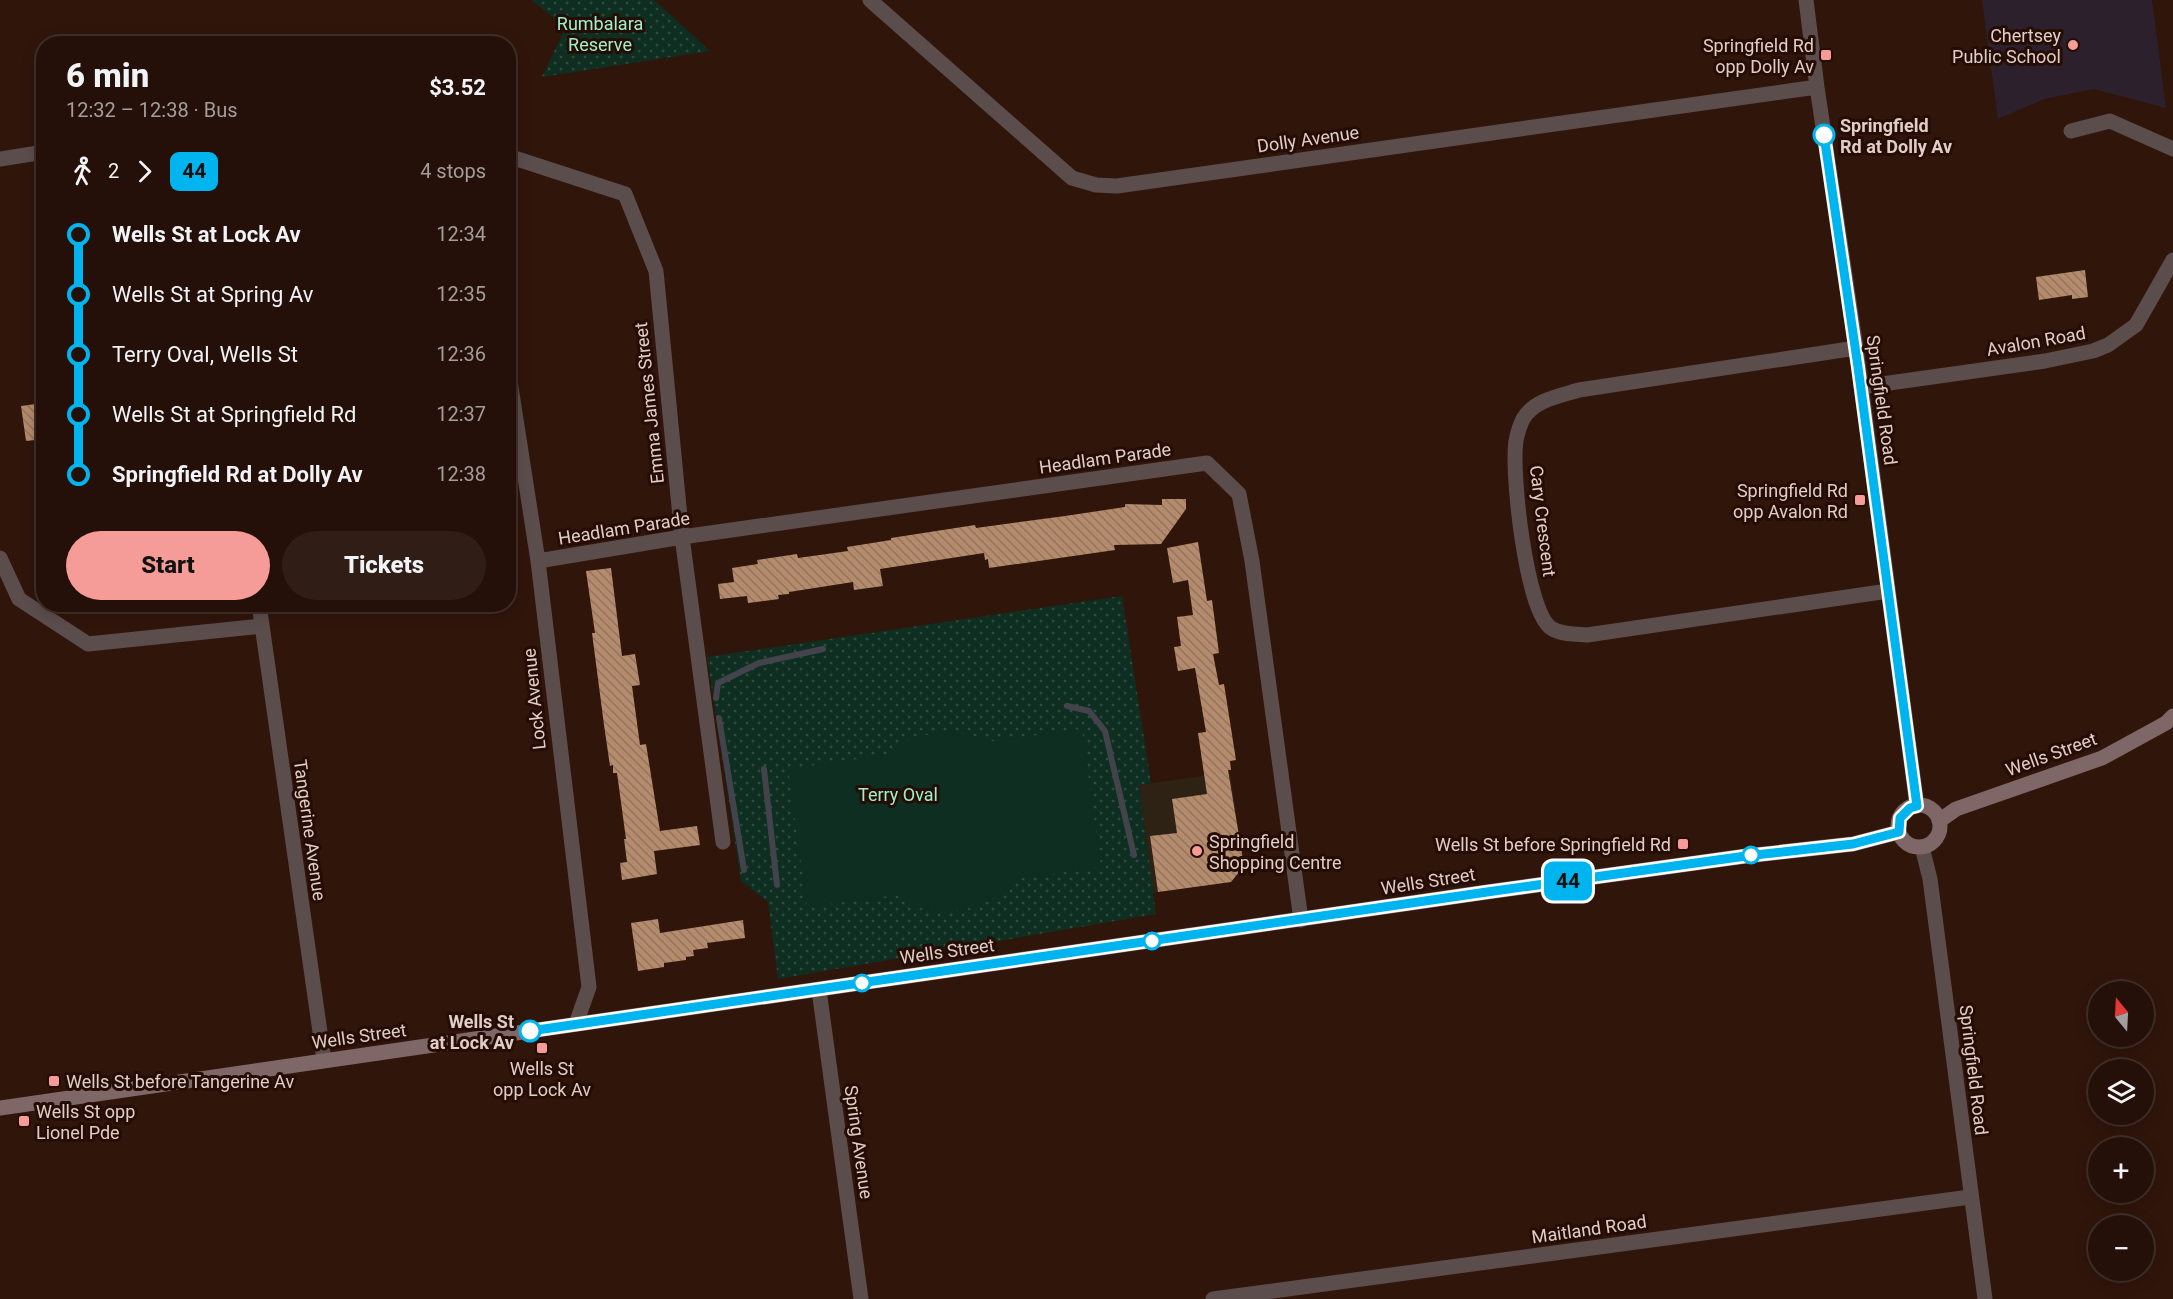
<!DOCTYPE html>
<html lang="en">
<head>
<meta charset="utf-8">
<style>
	body { margin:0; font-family:Roboto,sans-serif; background:#301e16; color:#f1f3f6; height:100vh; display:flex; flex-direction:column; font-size:22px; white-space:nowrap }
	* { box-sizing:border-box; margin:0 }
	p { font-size:20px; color:#a39d9c }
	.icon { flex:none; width:33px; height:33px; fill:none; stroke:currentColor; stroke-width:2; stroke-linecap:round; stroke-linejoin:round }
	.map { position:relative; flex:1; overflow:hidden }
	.sheet { position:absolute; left:36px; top:36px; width:480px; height:576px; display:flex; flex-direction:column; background:#241008; border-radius:24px; box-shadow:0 3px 15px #0003,0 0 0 2px #413029 }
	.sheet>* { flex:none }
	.badge { padding:0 12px; border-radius:9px; font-size:21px; line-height:39px }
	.needle { width:39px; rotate:342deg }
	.fabs { position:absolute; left:2088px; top:981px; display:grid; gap:12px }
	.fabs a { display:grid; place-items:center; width:66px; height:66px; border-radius:50%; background:#241008; box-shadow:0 3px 15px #0003,0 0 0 2px #413029; font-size:30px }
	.map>.badge { position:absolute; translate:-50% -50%; box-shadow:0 0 0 3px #fff }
	.legs { display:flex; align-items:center; gap:9px; height:66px; padding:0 30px; font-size:20px }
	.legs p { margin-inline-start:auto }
	.summary { display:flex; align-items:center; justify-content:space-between; height:102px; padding:0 30px }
	h1 { font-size:33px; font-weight:800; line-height:45px }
	.action { display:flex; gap:12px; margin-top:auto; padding:12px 30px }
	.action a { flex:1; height:69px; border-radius:36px; background:#f59b98; color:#111; font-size:24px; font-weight:800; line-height:69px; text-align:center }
	.action a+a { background:#301e16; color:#f1f3f6 }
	ul { padding:0 30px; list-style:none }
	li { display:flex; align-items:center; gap:21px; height:60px; font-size:22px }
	li i { display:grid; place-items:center; width:9px; height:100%; margin:0 8px; background:currentColor }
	li i::after { content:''; width:15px; height:15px; margin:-8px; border:4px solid; border-radius:50%; background:#241008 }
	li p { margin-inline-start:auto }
	li:first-child i { background:linear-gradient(#0000 50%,currentColor 0) }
	li:last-child i { background:linear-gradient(currentColor 50%,#0000 0) }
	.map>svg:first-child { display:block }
	.commercial { fill:#2e2214 }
	.education { fill:#2c202d }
	.park { fill:url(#park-dots) }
	.pitch { fill:#0f2e22 }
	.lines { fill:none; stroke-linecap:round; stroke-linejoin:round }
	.stream { stroke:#43444b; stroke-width:6 }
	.building { fill:url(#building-back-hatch) }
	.street { stroke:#5c4d4d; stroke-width:15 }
	.secondary { stroke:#806767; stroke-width:15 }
	.line-1-casing { stroke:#fff; stroke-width:14 }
	.line-1 { stroke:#00b5ef; stroke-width:9 }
	.poi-dot { fill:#f59b98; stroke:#250c04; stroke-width:2 }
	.stop-1-dot { fill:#fff; stroke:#00b5ef; stroke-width:3 }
	.labels { text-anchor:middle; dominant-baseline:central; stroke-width:6; stroke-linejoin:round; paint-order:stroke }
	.park-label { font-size:18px; fill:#9df0cb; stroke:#250c04 }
	.poi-label { font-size:18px; fill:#e0cdc6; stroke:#250c04; text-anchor:end }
	.stop-label { font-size:18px; font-weight:bold; fill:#e0cdc6; stroke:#250c04; text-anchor:start }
	.street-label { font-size:18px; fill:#e0cdc6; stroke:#250c04 }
</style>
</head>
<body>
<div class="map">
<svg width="2173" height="1299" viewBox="0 0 2173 1299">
	<defs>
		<pattern id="park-dots" width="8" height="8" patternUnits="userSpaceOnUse" patternTransform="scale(1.5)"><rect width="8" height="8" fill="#0f2e22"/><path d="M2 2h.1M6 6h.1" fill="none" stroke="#324b41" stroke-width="1.8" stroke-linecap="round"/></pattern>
		<pattern id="building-back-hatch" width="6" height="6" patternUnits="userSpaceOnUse" patternTransform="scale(1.5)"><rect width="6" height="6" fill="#b58b6d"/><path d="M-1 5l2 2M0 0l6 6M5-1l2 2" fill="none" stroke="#93745e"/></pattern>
	</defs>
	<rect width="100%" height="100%" fill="#30150b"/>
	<!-- commercial -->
	<path class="commercial" d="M1230,772L1244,866L1231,882L1153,893L1139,785Z"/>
	<!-- education -->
	<path class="education" d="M1982,0H2152L2166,108L2094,89L2044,99L1998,119Z"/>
	<!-- park -->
	<path class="park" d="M531,0H654L710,51L542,77L566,27Z
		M1122,596L1151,783L1139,785L1156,914L778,979L768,902L741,881L707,657Z"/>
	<!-- pitch -->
	<path class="pitch" d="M1082,729L1101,867L1016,879L998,896L971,908L941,912L912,905L896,895L807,907L788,769L886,755L912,738L942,732L971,735L987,742Z"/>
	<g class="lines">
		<!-- stream -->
		<path class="stream" d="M716,698L718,683L759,663L823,649
			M1067,706L1089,711L1105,731L1134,855
			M719,718L744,870
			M764,769L777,885"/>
	</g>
	<!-- building -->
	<path class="building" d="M2085,270L2088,297L2072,299V295L2039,300L2036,277Z
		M44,403V439L26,441L21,406Z
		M1162,499H1186V509L1161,544L1114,545L1115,550L989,568L988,559L985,560L984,553L880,569L883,586L854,590L853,582L789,592V594L778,595L779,599L748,603L747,596L720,599L718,584L734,582L732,568L758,564L757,560L797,554L798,558L848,551L847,547L891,540V538L975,525L976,528L1065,516L1125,507V504L1162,505Z
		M1198,542L1207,601L1212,600L1219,653L1213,654L1219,685L1224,684L1236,760L1230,761L1231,770H1228L1244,866L1231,882L1158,892L1150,836L1177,833L1172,799L1207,794L1198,733L1206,732L1195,668L1178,671L1174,647L1181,646L1177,617L1193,615L1188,580L1173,583L1167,548Z
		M611,568L622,656L635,654L640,685L632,686L640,745L646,744L660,831L697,826L700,845L654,851L657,874L622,880L620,863L627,862L624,839H626L617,773H613V765L610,766L604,725L592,633H595L586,571Z
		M658,919L660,933L743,920L745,938L707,943L708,948L693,950L694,956L686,957V960L664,963V967L638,971L631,923Z"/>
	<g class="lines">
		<!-- street -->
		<path class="street" d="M870,0L1072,178L1096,185L1117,186L1817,87
			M1806,0L1817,87L1856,348L1917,806
			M2071,131L2110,121L2173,149
			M508,156L625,194L656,271L682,537L723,842
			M0,159L44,152
			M1856,348L1579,390C1559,396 1534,400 1523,419C1520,425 1517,435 1516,441C1511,472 1526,611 1551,628C1561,635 1576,634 1587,635L1888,591
			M508,368L538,561L589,987L576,1024
			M1861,387L2045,361L2093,351L2108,345L2136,325L2173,260
			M0,558L19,599L88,644L262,626
			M538,561L682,537L1207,463L1239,494L1252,561L1301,920
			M259,604L324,1060
			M1922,847L1930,879L1985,1299
			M819,990L861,1299
			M1213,1299L1970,1197"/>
		<!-- secondary -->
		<path class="secondary" d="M1898 826a21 21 0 1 1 42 0a21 21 0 1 1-42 0Z
			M1939,821L1956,809L2102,758L2166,723L2173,716
			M0,1108L1487,892L1746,856L1853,844L1899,832"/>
	</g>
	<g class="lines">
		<defs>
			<path id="line-1" d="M530,1031L1487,892L1746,856L1853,844L1899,832L1900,818L1910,808L1917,806L1858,367L1824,135"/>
		</defs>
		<!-- line-1 casing -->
		<use href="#line-1" class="line-1-casing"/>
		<!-- line-1 -->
		<use href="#line-1" class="line-1"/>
	</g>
	<!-- markers -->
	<g class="poi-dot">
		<circle cx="2073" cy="45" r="6"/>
		<rect x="1820" y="49" width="12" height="12" rx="3"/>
		<rect x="1854" y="494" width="12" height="12" rx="3"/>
		<rect x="1677" y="838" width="12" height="12" rx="3"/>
		<circle cx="1197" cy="851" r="6"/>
		<rect x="536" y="1042" width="12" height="12" rx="3"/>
		<rect x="48" y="1075" width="12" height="12" rx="3"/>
		<rect x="18" y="1115" width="12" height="12" rx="3"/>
	</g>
	<g class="stop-1-dot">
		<circle cx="1824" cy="135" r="10"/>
		<circle cx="1751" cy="855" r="8"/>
		<circle cx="1152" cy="941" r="8"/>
		<circle cx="862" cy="983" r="8"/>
		<circle cx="530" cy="1031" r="10"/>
	</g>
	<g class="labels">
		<!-- park labels -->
		<g class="park-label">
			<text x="600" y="23">Rumbalara<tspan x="600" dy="21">Reserve</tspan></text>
			<text x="898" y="794">Terry Oval</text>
		</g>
		<!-- poi labels -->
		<g class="poi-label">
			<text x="2061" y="35">Chertsey<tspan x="2061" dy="21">Public School</tspan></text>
			<text x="1814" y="45">Springfield Rd<tspan x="1814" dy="21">opp Dolly Av</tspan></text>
			<text x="1848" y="490">Springfield Rd<tspan x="1848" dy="21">opp Avalon Rd</tspan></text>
			<text x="1209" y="841" text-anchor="start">Springfield<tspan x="1209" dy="21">Shopping Centre</tspan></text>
			<text x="1671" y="844">Wells St before Springfield Rd</text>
			<text x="542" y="1068" text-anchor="middle">Wells St<tspan x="542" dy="21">opp Lock Av</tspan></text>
			<text x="66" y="1081" text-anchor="start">Wells St before Tangerine Av</text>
			<text x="36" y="1111" text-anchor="start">Wells St opp<tspan x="36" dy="21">Lionel Pde</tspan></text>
		</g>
		<!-- stop labels -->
		<g class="stop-label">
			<text x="1840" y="125">Springfield<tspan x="1840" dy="21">Rd at Dolly Av</tspan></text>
			<text x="514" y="1021" text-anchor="end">Wells St<tspan x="514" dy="21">at Lock Av</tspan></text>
		</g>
		<!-- street labels -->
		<g class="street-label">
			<text transform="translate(1308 139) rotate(-8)">Dolly Avenue</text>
			<text transform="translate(2036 341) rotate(-10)">Avalon Road</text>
			<text transform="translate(1882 400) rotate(82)">Springfield Road</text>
			<text transform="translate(649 403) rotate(-96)">Emma James Street</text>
			<text transform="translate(1105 458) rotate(-8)">Headlam Parade</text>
			<text transform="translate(1543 521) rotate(83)">Cary Crescent</text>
			<text transform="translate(624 528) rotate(-9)">Headlam Parade</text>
			<text transform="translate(534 699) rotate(-96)">Lock Avenue</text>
			<text transform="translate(2051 754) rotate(-20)">Wells Street</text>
			<text transform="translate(310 830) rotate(82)">Tangerine Avenue</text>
			<text transform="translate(1428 881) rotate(-9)">Wells Street</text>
			<text transform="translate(947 951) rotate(-8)">Wells Street</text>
			<text transform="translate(359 1036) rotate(-8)">Wells Street</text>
			<text transform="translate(1974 1070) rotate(83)">Springfield Road</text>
			<text transform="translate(859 1142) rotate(82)">Spring Avenue</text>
			<text transform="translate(1589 1229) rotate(-8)">Maitland Road</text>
		</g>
	</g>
</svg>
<div class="fabs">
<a><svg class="needle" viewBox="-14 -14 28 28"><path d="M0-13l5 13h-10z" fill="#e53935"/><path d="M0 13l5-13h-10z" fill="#a39d9c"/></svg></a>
<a><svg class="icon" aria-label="layers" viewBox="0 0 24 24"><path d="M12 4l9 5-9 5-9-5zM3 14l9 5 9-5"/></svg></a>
<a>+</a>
<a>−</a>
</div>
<b class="badge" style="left:1568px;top:881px;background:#00b5ef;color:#111">44</b>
<section class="sheet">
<div class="summary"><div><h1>6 min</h1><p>12:32 – 12:38 · Bus</p></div><b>$3.52</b></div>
<div class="legs"><svg class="icon" aria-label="walk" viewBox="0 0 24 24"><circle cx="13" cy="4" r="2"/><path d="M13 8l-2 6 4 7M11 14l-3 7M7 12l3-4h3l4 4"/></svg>2<svg class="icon" aria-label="forward" viewBox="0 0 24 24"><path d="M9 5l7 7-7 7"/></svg><b class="badge" style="background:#00b5ef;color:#111">44</b><p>4 stops</p></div>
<ul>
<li><i style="color:#00b5ef"></i><b>Wells St at Lock Av</b><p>12:34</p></li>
<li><i style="color:#00b5ef"></i><span>Wells St at Spring Av</span><p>12:35</p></li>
<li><i style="color:#00b5ef"></i><span>Terry Oval, Wells St</span><p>12:36</p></li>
<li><i style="color:#00b5ef"></i><span>Wells St at Springfield Rd</span><p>12:37</p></li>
<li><i style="color:#00b5ef"></i><b>Springfield Rd at Dolly Av</b><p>12:38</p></li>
</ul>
<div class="action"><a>Start</a><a>Tickets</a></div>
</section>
</div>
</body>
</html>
